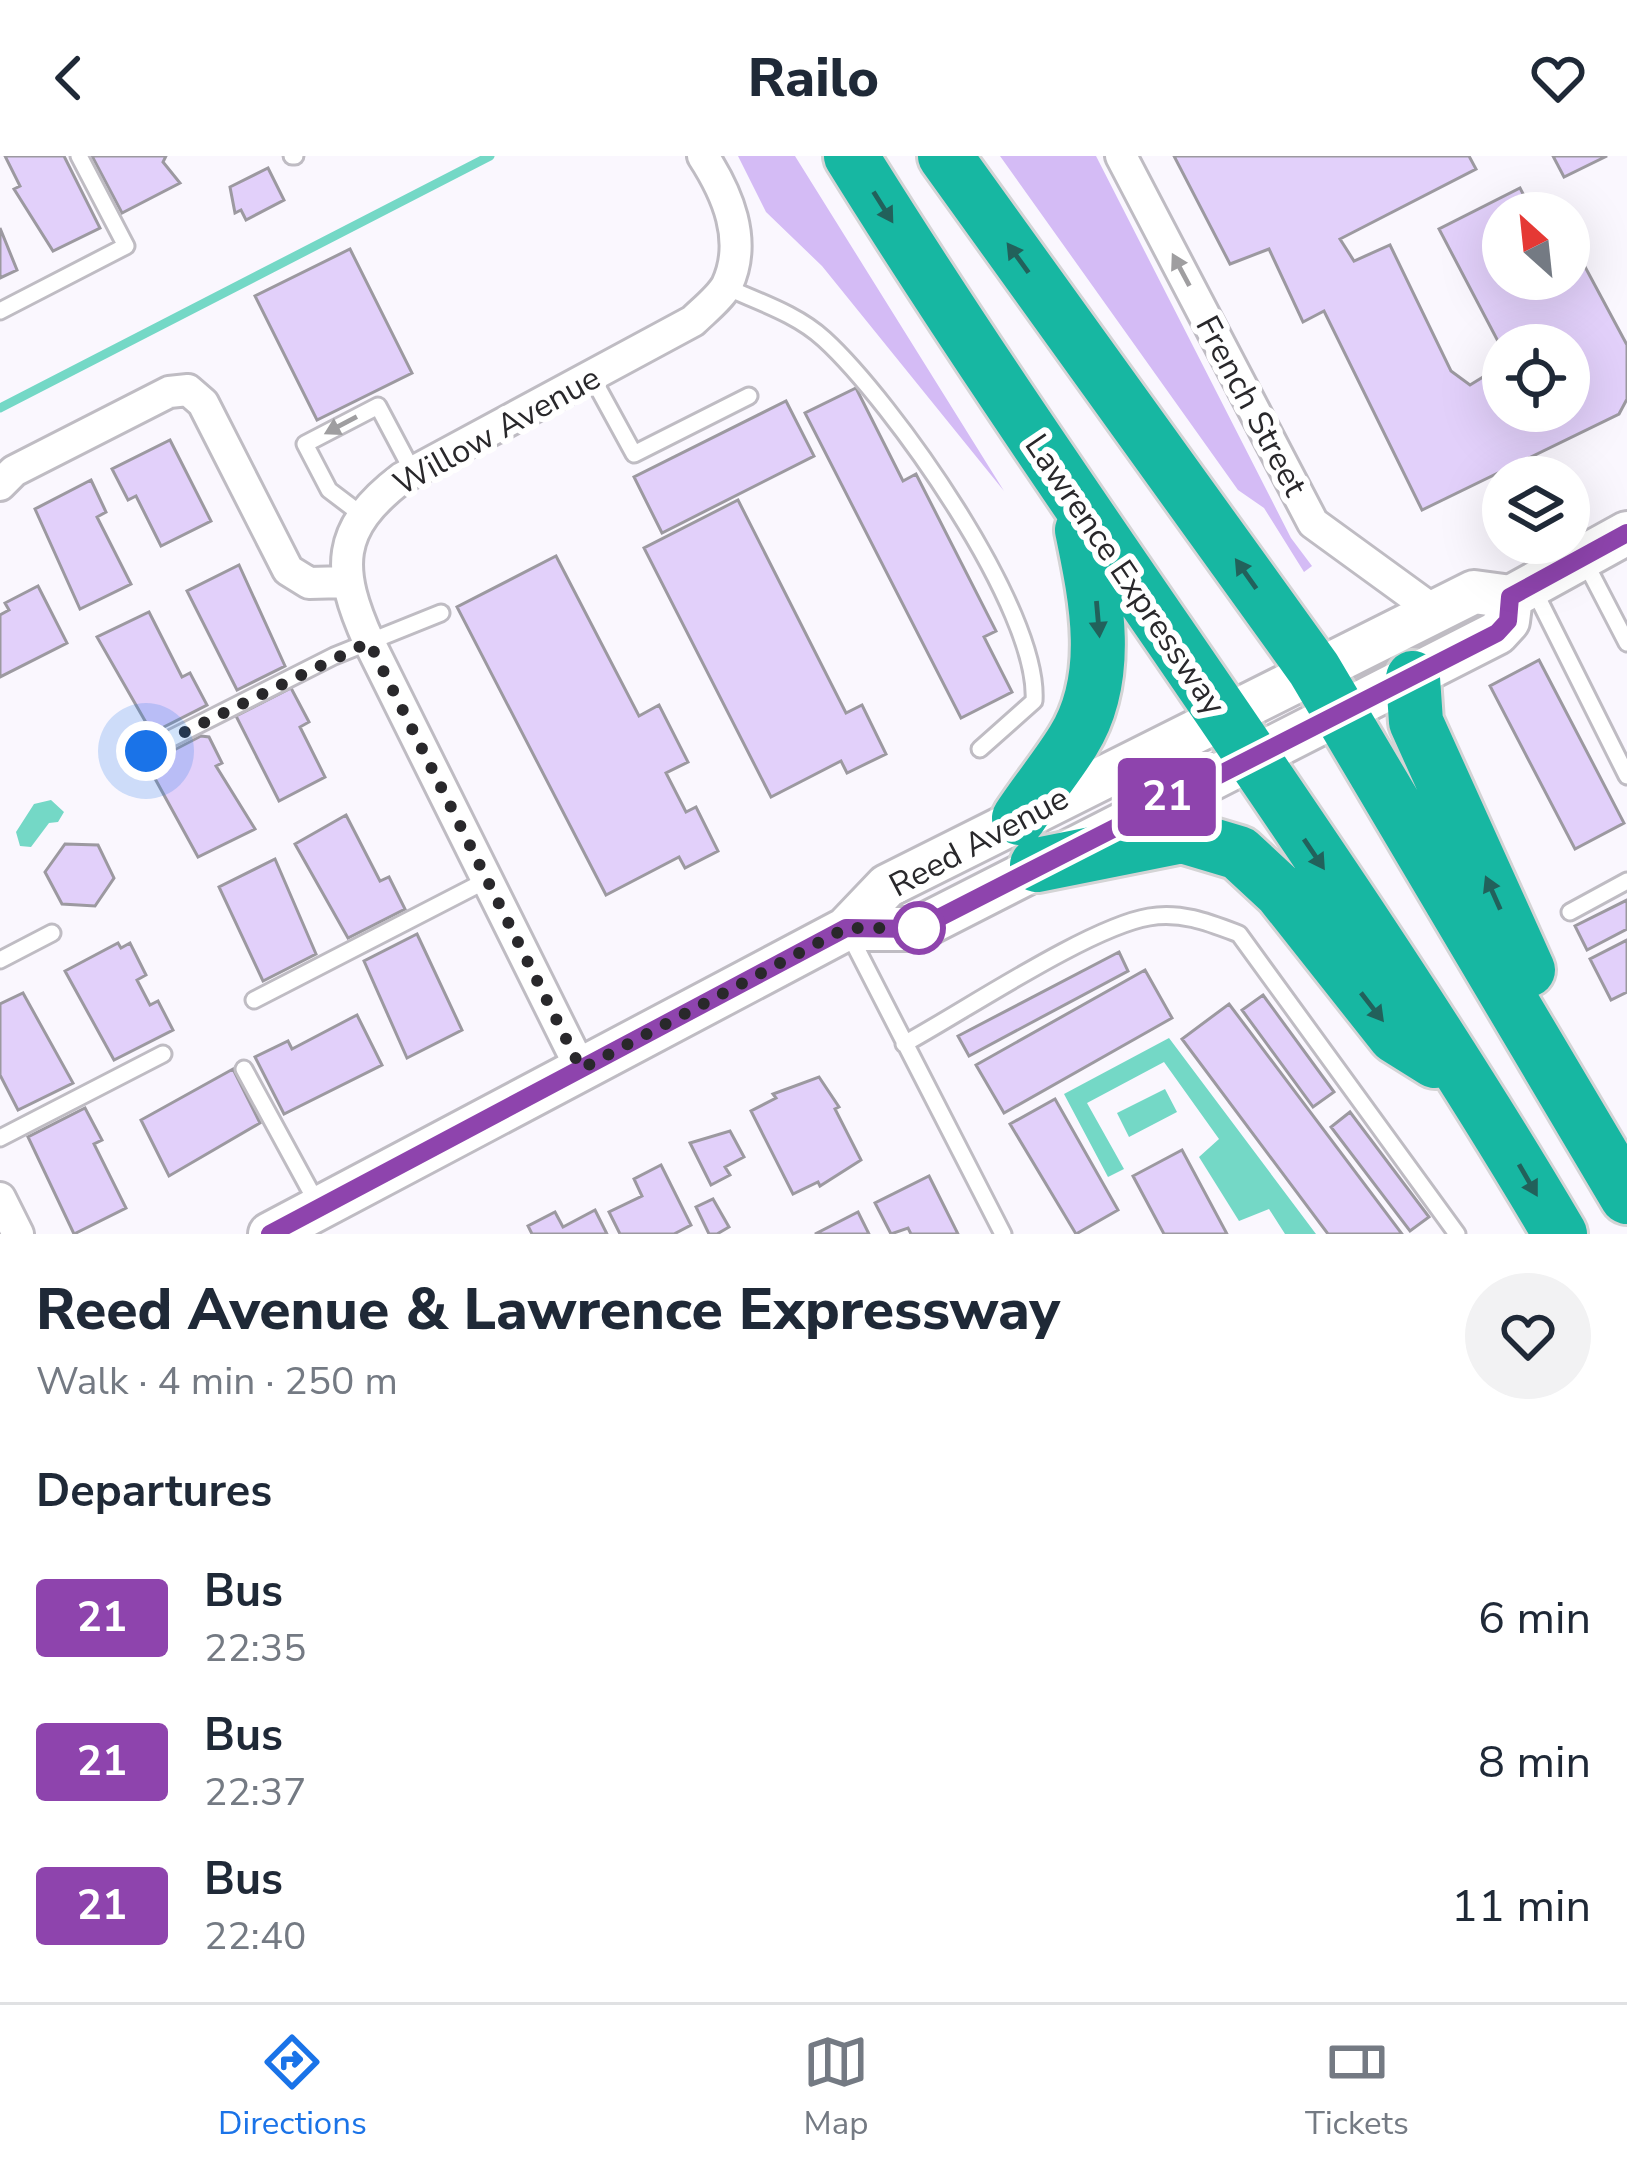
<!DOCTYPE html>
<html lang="en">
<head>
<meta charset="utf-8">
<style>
	body { margin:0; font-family:"Nunito Sans",sans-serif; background:#f2f2f3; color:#1f2937; height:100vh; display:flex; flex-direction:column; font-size:45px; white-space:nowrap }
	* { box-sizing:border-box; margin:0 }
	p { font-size:39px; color:#747a83 }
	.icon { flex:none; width:66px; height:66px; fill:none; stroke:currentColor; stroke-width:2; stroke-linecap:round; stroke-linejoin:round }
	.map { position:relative; height:1078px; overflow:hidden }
	.panel { display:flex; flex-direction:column; background:#fff; flex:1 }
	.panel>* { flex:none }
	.badge { padding:0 24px; border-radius:9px; font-size:42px; line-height:78px }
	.needle { width:78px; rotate:333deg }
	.buttons { position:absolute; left:1482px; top:36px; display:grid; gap:24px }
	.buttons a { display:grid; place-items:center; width:108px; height:108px; border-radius:50%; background:#fff; box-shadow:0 12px 48px #0002; font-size:60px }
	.you { position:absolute; width:60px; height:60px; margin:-30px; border:9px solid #fff; border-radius:50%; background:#1a73e8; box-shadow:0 0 0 18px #1a73e833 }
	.map>.badge { position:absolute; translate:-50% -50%; box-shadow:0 0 0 6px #fff }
	h2 { padding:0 36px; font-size:45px; line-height:108px }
	.round { display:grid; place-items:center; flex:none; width:126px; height:126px; border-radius:63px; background:#f2f2f3 }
	.headline { display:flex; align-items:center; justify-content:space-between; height:204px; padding:0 36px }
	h1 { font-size:57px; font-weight:800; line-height:90px }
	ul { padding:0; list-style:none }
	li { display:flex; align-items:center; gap:36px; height:144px; padding:0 36px }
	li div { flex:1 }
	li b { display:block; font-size:45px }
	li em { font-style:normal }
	li .badge { min-width:132px; font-weight:700; text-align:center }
	header { display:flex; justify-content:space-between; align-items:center; height:156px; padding:0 36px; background:#fff; font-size:54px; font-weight:800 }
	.tab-bar { display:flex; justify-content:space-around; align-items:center; height:168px; border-top:3px solid #e0e1e3; background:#fff; font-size:33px; color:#747a83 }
	.tab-bar a { display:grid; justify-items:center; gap:6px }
	.tab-bar .selected { color:#1a73e8 }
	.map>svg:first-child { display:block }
	.green { fill:#d4bbf5 }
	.water { fill:#74d8c6 }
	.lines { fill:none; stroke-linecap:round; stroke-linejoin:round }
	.stream { stroke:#74d8c6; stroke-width:9 }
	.building { fill:#e2d0fa; stroke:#9c99a0; stroke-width:3; fill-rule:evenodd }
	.lane-casing { stroke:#bfbcc3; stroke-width:21 }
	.street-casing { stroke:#bfbcc3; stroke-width:36 }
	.secondary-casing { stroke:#bfbcc3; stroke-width:48 }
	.highway-casing { stroke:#d4d4d5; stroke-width:60 }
	.lane { stroke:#fff; stroke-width:15 }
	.street { stroke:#fff; stroke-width:30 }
	.secondary { stroke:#fff; stroke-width:42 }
	.highway { stroke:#17b7a2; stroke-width:54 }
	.oneway { fill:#22615b }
	.oneway2 { fill:#9f9ea0 }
	.line-casing { stroke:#fff; stroke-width:27 }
	.line { stroke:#8e44ad; stroke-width:18 }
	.walk { stroke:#29282b; stroke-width:12; stroke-dasharray:0 21.6 }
	.stop-dot { fill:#fff; stroke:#8e44ad; stroke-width:6 }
	.labels { text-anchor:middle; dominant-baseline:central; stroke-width:12; stroke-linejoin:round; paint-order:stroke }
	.street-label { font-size:33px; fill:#29282b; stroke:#fff }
</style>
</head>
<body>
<header><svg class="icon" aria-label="back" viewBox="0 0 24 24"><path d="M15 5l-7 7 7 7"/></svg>Railo<svg class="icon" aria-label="heart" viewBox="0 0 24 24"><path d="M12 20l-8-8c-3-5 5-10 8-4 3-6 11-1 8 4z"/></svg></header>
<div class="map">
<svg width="1627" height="1078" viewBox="0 0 1627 1078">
	<rect width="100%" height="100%" fill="#faf7fe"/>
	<!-- green -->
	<path class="green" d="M738,0H795L1004,335L822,110L766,56Z
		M1000,0H1096L1291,382L1312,410L1304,416L1264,352L1238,334Z"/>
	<!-- water -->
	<path class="water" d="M51,644L64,656L58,666L49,667L31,691L20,690L16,676L34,648Z
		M1169,882L1316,1078H1285L1269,1053L1239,1065L1199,1001L1219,983L1164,906L1087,947L1124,1013L1108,1021L1064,938Z
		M1165,933L1177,956L1129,981L1117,957Z"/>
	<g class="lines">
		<!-- stream -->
		<path class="stream" d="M0,252L490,0"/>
	</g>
	<!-- building -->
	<path class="building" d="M5,0H64L100,72L53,95L14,33L20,30Z
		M92,0H166L163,6L180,27L122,57Z
		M1174,0H1469L1476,13L1340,83L1354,105L1390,89L1451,215L1470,229L1496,213L1501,191L1439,73L1520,32L1533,57H1503V123H1569V81L1627,189V243L1619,258L1422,354L1324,155L1303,166L1269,93L1230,108ZM1503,189H1569V255H1503Z
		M1553,0H1607L1564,21Z
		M268,12L284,44L246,64L241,54L235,57L230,31Z
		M0,72L17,114L0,122Z
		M350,93L412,217L317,264L255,140Z
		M856,232L903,325L916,318L996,475L984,481L1012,536L961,562L805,257Z
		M786,245L814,300L662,377L634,321Z
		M170,284L211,365L161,390L136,340L128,344L112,313Z
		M91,324L106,356L97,361L131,428L80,453L35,353Z
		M738,344L846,557L862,549L886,598L847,617L841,605L771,641L644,392Z
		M556,400L639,560L659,549L688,606L666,617L686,656L696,651L718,695L685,712L679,701L606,739L457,451Z
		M239,409L285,510L237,534L187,435Z
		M38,430L67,487L0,521V459L9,454L5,447Z
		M149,456L182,521L190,517L207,549L152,577L97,481Z
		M1539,504L1624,667L1575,693L1490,530Z
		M291,532L309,566L300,571L325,621L279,645L236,560Z
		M201,580L209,581L222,607L216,610L255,673L198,701L147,608Z
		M346,659L380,725L389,721L405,753L348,782L295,688Z
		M65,688L98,689L114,722L95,750L62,748L45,716Z
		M275,703L316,798L263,825L219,731Z
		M1627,744V773L1587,794L1575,770Z
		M417,778L462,874L407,902L364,805Z
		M1627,784V836L1611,844L1590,803Z
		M118,787L121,792L130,787L146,819L137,824L150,849L158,845L173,874L114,904L65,815Z
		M1119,796L1128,815L969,900L958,880Z
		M1145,814L1172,862L1004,957L976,909Z
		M23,837L73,927L18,954L0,919V848Z
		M1263,839L1334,936L1313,951L1242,854Z
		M1229,848L1402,1078H1328L1182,883Z
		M357,859L382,909L284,958L255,901L288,885L292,893Z
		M233,913L260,967L169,1020L141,964Z
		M819,921L839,951L835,953L861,1004L820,1030L818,1026L793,1038L751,955L776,942L773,938Z
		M1055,943L1118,1054L1076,1078L1010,968Z
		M85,952L102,984L94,988L126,1052L74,1078L28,981Z
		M1350,956L1429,1061L1410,1075L1331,971Z
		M730,975L744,1001L725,1011L730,1019L711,1029L690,987Z
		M1182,994L1227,1078H1164L1133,1020Z
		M661,1009L691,1069L674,1078H620L609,1056L642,1040L634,1023Z
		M929,1020L958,1078H911L908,1072L891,1078L875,1047Z
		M713,1043L729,1071L717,1078H709L696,1051Z
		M595,1054L607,1078H532L528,1070L555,1056L563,1071Z
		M858,1056L869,1078H815Z"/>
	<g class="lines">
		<defs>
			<path id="lane" d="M292,0H295
				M726,131C759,146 797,158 824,183C892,245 1040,454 1034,545L980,593
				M0,155L126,90L79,0
				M593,223L634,298L749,240
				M362,359L329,334L305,288L378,250L413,316
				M1584,404L1627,487
				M1533,432L1627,620
				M146,595L334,500L441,457
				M1570,756L1627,725
				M848,776L1003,1078
				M0,804L52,777
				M254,844L487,724
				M904,888C963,856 1089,771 1149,761C1181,755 1210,767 1239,778L1457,1078
				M244,913L317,1047
				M0,982L163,898"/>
			<path id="street" d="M1121,0L1313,367L1434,455
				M0,329L14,315L169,236L188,234L203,247L288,414L309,427L347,426
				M581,913L369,486C336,413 335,373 402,322L693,165C703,155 720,142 727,129C748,84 727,37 703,0
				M0,1042L18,1078"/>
			<path id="secondary" d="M846,773H917L1497,477L1508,465L1511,441
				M270,1078L846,773L887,730L1474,436L1511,441L1627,377"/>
			<path id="highway" d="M851,0C1078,365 1342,708 1560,1078
				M945,0L1314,513L1627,1041
				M1413,522L1416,566L1528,814
				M1019,662C1036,636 1057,611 1073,585C1113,521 1096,442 1082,374
				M1037,709L1182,680L1239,697L1281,736L1395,880L1435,905"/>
		</defs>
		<!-- lane casing -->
		<use href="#lane" class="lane-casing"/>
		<!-- street casing -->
		<use href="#street" class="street-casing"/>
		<!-- secondary casing -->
		<use href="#secondary" class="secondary-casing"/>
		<!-- highway casing -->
		<use href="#highway" class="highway-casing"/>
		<!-- lane -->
		<use href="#lane" class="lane"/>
		<!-- street -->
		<use href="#street" class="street"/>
		<!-- secondary -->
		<use href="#secondary" class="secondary"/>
		<!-- highway -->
		<use href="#highway" class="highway"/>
	</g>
	<!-- one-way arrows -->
	<defs><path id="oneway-solid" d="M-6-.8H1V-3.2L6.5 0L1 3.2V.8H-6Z" transform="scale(3)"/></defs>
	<g class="oneway">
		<use href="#oneway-solid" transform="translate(883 51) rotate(58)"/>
		<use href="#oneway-solid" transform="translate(1018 102) rotate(-126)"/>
		<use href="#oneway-solid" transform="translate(1246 418) rotate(-125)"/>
		<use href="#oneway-solid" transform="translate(1098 463) rotate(85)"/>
		<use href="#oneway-solid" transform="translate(1314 698) rotate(56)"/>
		<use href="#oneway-solid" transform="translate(1493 737) rotate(-114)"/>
		<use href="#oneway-solid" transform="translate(1372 851) rotate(52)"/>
		<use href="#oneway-solid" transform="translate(1528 1024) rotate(60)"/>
	</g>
	<g class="oneway2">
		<use href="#oneway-solid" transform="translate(1181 114) rotate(-118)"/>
		<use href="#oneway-solid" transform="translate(341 269) rotate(152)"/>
	</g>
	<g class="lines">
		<defs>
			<path id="line" d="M270,1078L846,772L917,773L1497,477L1508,465L1510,441L1627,377"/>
		</defs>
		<!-- line casing -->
		<use href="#line" class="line-casing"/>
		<!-- line -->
		<use href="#line" class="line"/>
		<!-- walk -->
		<path class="walk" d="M146,595L369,486L581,913L846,772H919"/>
	</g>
	<!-- markers -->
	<circle class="stop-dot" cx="919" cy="772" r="24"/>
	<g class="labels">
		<!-- street labels -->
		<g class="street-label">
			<text transform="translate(1251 250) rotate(62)">French Street</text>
			<text transform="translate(497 275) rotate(-29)">Willow Avenue</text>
			<text transform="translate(1125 419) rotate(56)">Lawrence Expressway</text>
			<text transform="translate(979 686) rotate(-28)">Reed Avenue</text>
		</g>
	</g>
</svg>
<div class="buttons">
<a><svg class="needle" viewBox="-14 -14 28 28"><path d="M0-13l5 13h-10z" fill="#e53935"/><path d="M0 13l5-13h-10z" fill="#747a83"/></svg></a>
<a><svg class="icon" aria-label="locate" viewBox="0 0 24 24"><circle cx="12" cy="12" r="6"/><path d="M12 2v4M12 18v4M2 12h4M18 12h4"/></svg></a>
<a><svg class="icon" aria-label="layers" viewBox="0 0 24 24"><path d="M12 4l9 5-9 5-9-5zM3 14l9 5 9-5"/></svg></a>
</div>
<div class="you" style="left:146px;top:595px"></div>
<b class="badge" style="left:1167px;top:641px;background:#8e44ad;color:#fff">21</b>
</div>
<section class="panel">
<div class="headline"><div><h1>Reed Avenue &amp; Lawrence Expressway</h1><p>Walk · 4 min · 250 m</p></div><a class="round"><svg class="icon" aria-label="heart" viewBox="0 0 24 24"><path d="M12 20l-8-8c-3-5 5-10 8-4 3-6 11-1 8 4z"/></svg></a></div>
<h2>Departures</h2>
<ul>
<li><span class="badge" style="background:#8e44ad;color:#fff">21</span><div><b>Bus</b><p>22:35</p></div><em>6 min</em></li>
<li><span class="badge" style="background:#8e44ad;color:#fff">21</span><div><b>Bus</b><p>22:37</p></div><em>8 min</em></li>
<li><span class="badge" style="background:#8e44ad;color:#fff">21</span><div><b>Bus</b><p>22:40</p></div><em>11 min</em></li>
</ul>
</section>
<nav class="tab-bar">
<a class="selected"><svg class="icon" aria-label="directions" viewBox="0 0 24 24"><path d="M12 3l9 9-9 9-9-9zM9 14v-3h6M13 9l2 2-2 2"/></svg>Directions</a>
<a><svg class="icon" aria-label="map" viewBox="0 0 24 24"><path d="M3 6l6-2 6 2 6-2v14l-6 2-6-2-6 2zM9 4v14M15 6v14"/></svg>Map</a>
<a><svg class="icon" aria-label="tickets" viewBox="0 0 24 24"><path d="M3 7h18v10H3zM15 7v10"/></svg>Tickets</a>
</nav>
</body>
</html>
